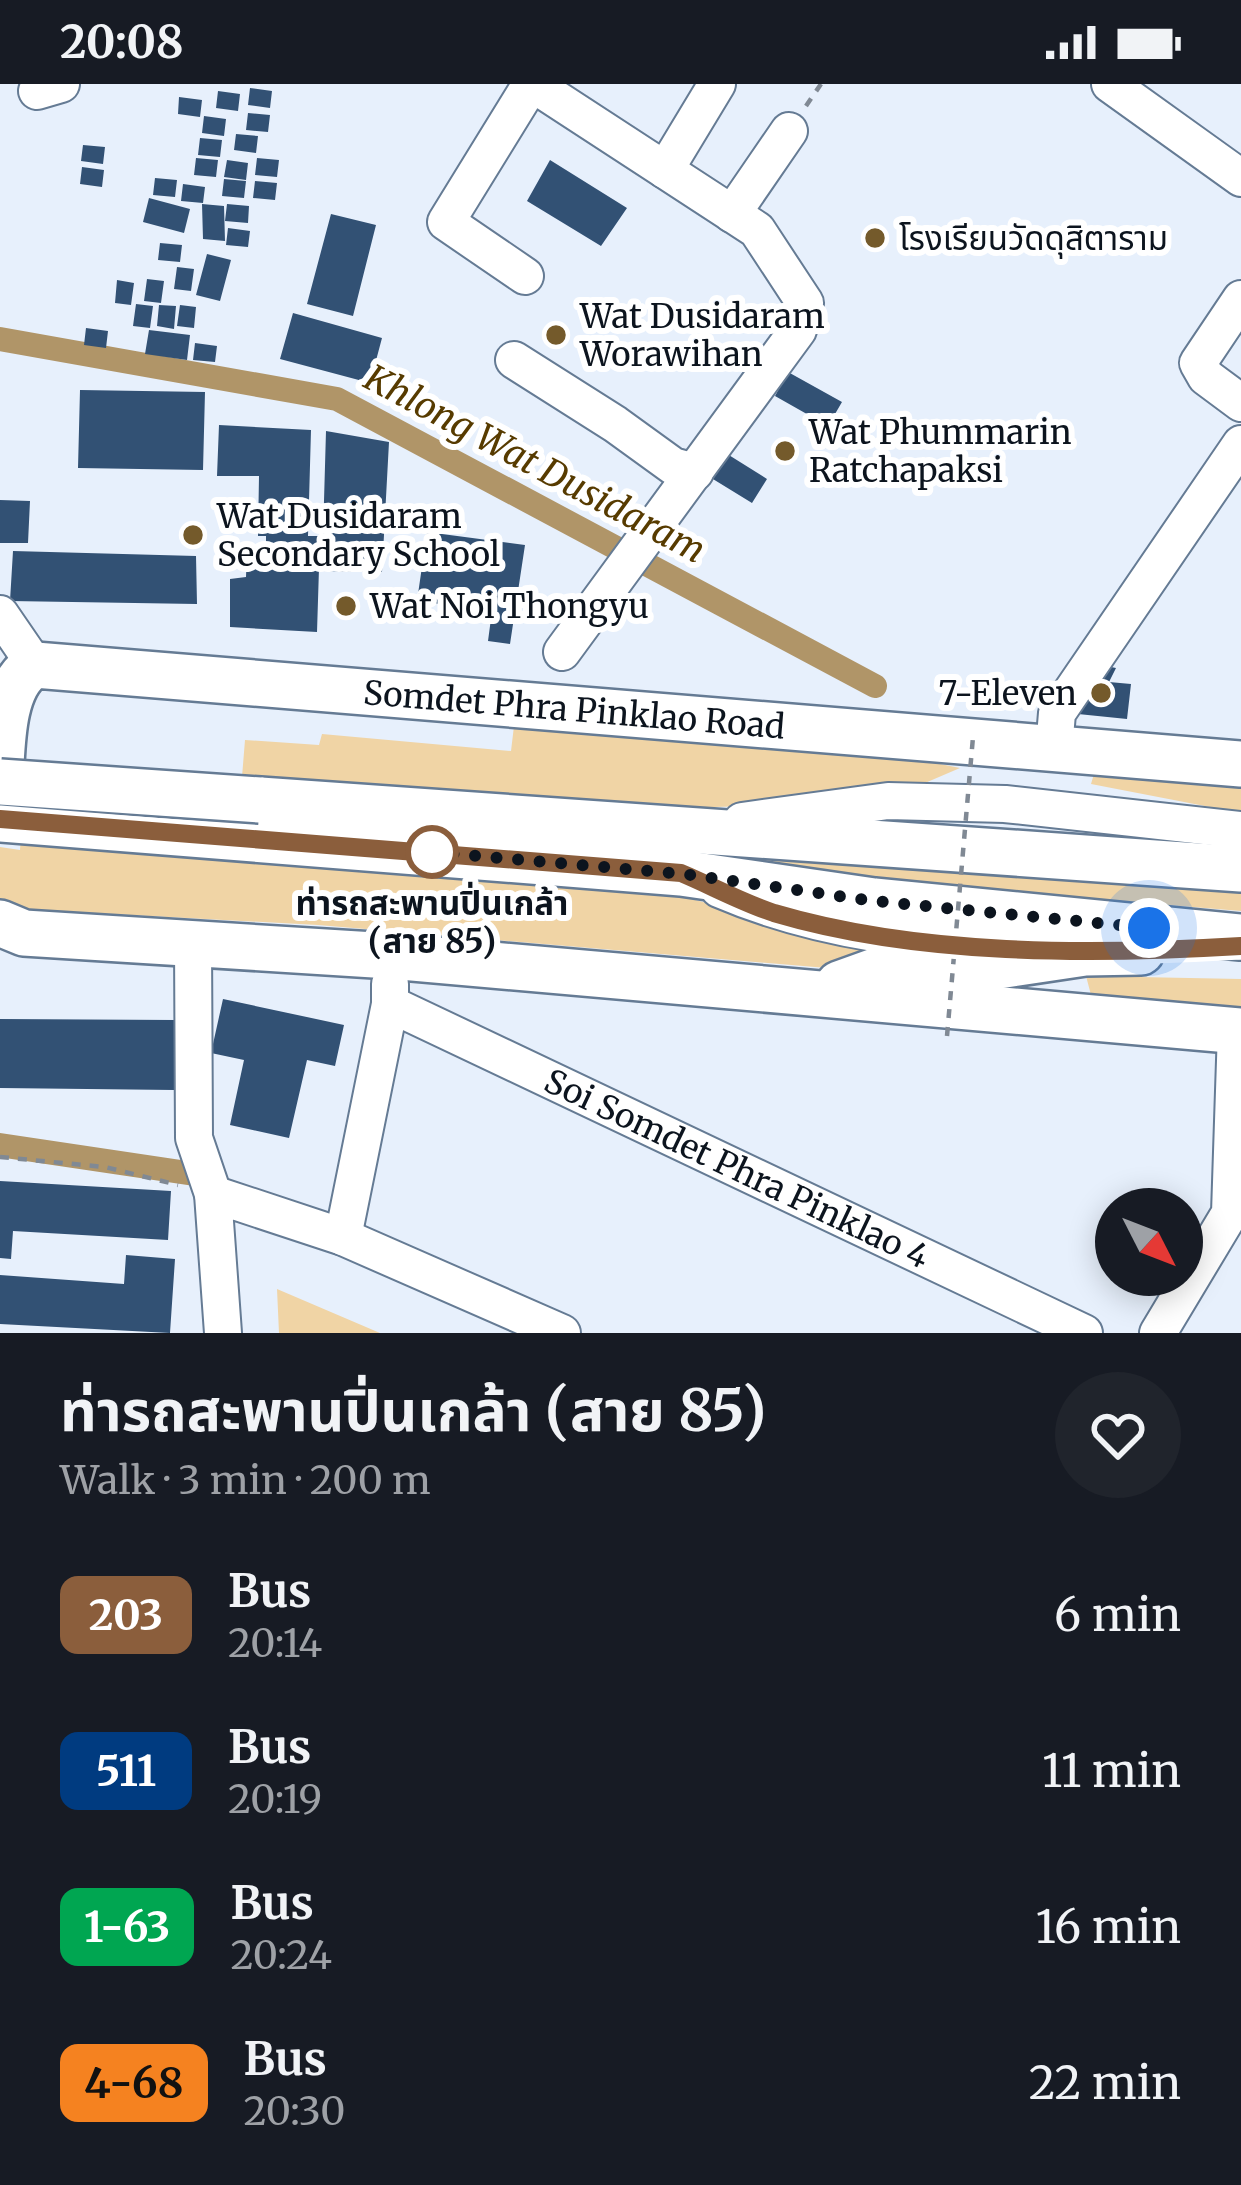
<!DOCTYPE html>
<html lang="en">
<head>
<meta charset="utf-8">
<style>
	body { margin:0; font-family:Merriweather,"Noto Sans Thai",serif; background:#20242c; color:#f1f3f6; height:100vh; display:flex; flex-direction:column; font-size:45px; white-space:nowrap }
	* { box-sizing:border-box; margin:0 }
	p { font-size:39px; color:#9ea1a6 }
	.icon { flex:none; width:66px; height:66px; fill:none; stroke:currentColor; stroke-width:2; stroke-linecap:round; stroke-linejoin:round }
	.map { position:relative; height:1249px; overflow:hidden }
	.sheet { display:flex; flex-direction:column; background:#171b24; flex:1 }
	.sheet>* { flex:none }
	.badge { padding:0 24px; border-radius:18px; font-size:42px; line-height:78px }
	.needle { width:78px; rotate:132deg }
	.buttons { position:absolute; left:1095px; top:1104px; display:grid; gap:24px }
	.buttons a { display:grid; place-items:center; width:108px; height:108px; border-radius:50%; background:#171b24; box-shadow:0 6px 30px #0003; font-size:60px }
	.you { position:absolute; width:60px; height:60px; margin:-30px; border:9px solid #fff; border-radius:50%; background:#1a73e8; box-shadow:0 0 0 18px #1a73e833 }
	.map>.badge { position:absolute; translate:-50% -50%; box-shadow:0 0 0 6px #fff }
	.round { display:grid; place-items:center; flex:none; width:126px; height:126px; border-radius:63px; background:#20242c }
	.overview { display:flex; align-items:center; justify-content:space-between; height:204px; padding:0 60px }
	h1 { font-size:57px; font-weight:700; line-height:90px }
	ul { padding:0; list-style:none }
	li { display:flex; align-items:center; gap:36px; height:156px; padding:0 60px }
	li div { flex:1 }
	li b { display:block; font-size:45px }
	li em { font-style:normal }
	li .badge { min-width:132px; font-weight:700; text-align:center }
	.status { display:flex; justify-content:space-between; align-items:center; height:84px; padding:0 60px; background:#171b24; direction:ltr }
	.status svg { height:33px; fill:currentColor }
	.map>svg:first-child { display:block }
	.green { fill:#f0d4a5 }
	.lines { fill:none; stroke-linecap:round; stroke-linejoin:round }
	.canal { stroke:#b09568; stroke-width:24 }
	.building { fill:#325174 }
	.minor-casing { stroke:#657b94; stroke-width:40 }
	.major-casing { stroke:#657b94; stroke-width:50 }
	.path { stroke:#808994; stroke-width:4.5; stroke-dasharray:9 9; stroke-linecap:butt }
	.minor { stroke:#fff; stroke-width:36 }
	.major { stroke:#fff; stroke-width:45 }
	.major-bridge-casing { stroke:#657b94; stroke-width:50; stroke-linecap:butt }
	.path-bridge { stroke:#808994; stroke-width:4.5; stroke-dasharray:9 9; stroke-linecap:butt }
	.major-bridge { stroke:#fff; stroke-width:45 }
	.line-casing { stroke:#fff; stroke-width:27 }
	.line { stroke:#8b5e3c; stroke-width:18 }
	.walk { stroke:#0c141e; stroke-width:12; stroke-dasharray:0 21.6 }
	.poi-dot { fill:#745a2b; stroke:#fff; stroke-width:4.5 }
	.stop-dot { fill:#fff; stroke:#8b5e3c; stroke-width:6 }
	.labels { text-anchor:middle; dominant-baseline:central; stroke-width:12; stroke-linejoin:round; paint-order:stroke }
	.poi-label { font-size:33px; fill:#0c141e; stroke:#fff; text-anchor:start }
	.street-label { font-size:33px; fill:#0c141e; stroke:#fff }
	.stop-label { font-size:33px; font-weight:bold; fill:#0c141e; stroke:#fff }
	.water-label { font-size:36px; font-style:italic; fill:#573b00; stroke:#fff }
</style>
</head>
<body>
<div class="status"><b>20:08</b><svg viewBox="0 0 49 12"><path d="M0 12V9h3v3zM5 12V6h3v6zM10 12V3h3v9zM15 12V0h3v12zM26 1h20v11H26zM47 4h2v5h-2z"/></svg></div>
<div class="map">
<svg width="1241" height="1249" viewBox="0 0 1241 1249">
	<rect width="100%" height="100%" fill="#e7f0fc"/>
	<!-- green -->
	<path class="green" d="M514,642L851,662L960,684L925,699L889,706L752,722L602,726L242,693L245,656L319,661L322,650L511,667Z
		M1096,683L1241,691V729L1091,700Z
		M21,751L661,807L870,862L862,887L318,841L0,824V763L20,766Z
		M722,767L1241,802V827L729,785Z
		M1086,892L1241,895V932L1091,911Z
		M277,1205L380,1249H279Z"/>
	<g class="lines">
		<!-- canal -->
		<path class="canal" d="M0,255L337,315L875,602
			M0,1061L201,1091"/>
	</g>
	<!-- building -->
	<path class="building" d="M250,4L272,7L270,24L248,21Z
		M218,7L240,10L238,27L216,24Z
		M179,13L202,16L200,33L178,30Z
		M248,29L270,31L268,48L246,46Z
		M204,32L226,35L224,52L202,49Z
		M236,50L258,52L256,69L234,66Z
		M200,54L222,56L220,73L198,71Z
		M83,61L105,63L103,80L81,77Z
		M196,74L218,76L216,93L194,91Z
		M257,74L279,76L277,93L255,91Z
		M227,76L248,79L246,96L224,93Z
		M550,76L627,124L601,162L527,117Z
		M82,83L104,86L102,103L80,100Z
		M155,94L177,96L175,113L153,111Z
		M224,95L246,97L244,114L222,112Z
		M255,97L277,99L275,116L253,114Z
		M183,100L205,103L203,119L181,117Z
		M149,114L190,125L184,149L143,138Z
		M202,120L224,122L225,157L203,155Z
		M227,120L249,122L248,139L225,137Z
		M331,130L376,141L353,232L307,220Z
		M228,144L250,147L248,163L226,161Z
		M160,159L182,161L180,178L158,176Z
		M207,170L231,176L220,217L196,211Z
		M177,183L194,185L191,207L174,205Z
		M147,195L164,197L161,219L144,217Z
		M117,196L134,199L131,221L115,219Z
		M136,220L153,222L150,244L133,242Z
		M159,221L176,222L174,245L157,242Z
		M180,221L196,223L194,244L177,242Z
		M293,229L382,254L370,299L280,275Z
		M86,244L108,247L106,264L84,261Z
		M149,246L190,251L187,276L145,270Z
		M195,259L217,262L215,278L193,276Z
		M788,288L842,318L828,342L775,312Z
		M80,306L205,308L203,386L78,384Z
		M219,341L311,346L308,452H320L317,548L230,543V495L246,493L247,467L266,464V452H258L259,392H217Z
		M326,347L389,358L382,488L322,487Z
		M724,368L767,395L752,419L708,392Z
		M0,416L30,417L28,459H0Z
		M427,448L525,461L510,560L488,557L492,527L417,517Z
		M13,467L196,472L197,520L10,517Z
		M1101,581L1116,584L1109,598L1131,600L1127,635L1078,630Z
		M223,915L344,941L335,982L307,976L289,1054L230,1041L244,976L211,969Z
		M0,935L175,936L174,1006L0,1004Z
		M0,1097L171,1107L168,1156L13,1147L11,1175L0,1174Z
		M126,1171L175,1175L170,1249L0,1240V1191L124,1200Z"/>
	<g class="lines">
		<defs>
			<g id="minor">
				<path d="M533,0L757,146L805,219L798,246L562,568"/>
				<path d="M1110,0L1241,94"/>
				<path d="M37,7L61,0"/>
				<path d="M665,86L717,0"/>
				<path d="M732,130L789,47"/>
				<path d="M525,192L446,138L531,0"/>
				<path d="M1241,215L1198,279L1206,293L1241,319"/>
				<path d="M514,276L615,340L673,382L695,388"/>
				<path d="M0,530L35,581"/>
				<path d="M1054,665L1057,629L1241,360"/>
				<path d="M742,737L888,717L1005,720L1241,746"/>
				<path d="M719,805C824,850 921,857 1034,865"/>
				<path d="M193,858L194,1054L213,1110"/>
				<path id="s1" d="M390,920L1084,1249"/>
				<path d="M343,1153L390,920V900"/>
				<path d="M223,1249L213,1110L343,1153L562,1249"/>
				<path d="M1158,1249L1230,1129L1236,946"/>
			</g>
			<g id="major">
				<path id="s2" d="M0,705C2,666 0,600 35,581L1241,680"/>
				<path d="M260,716L1241,785"/>
				<path d="M0,735L681,789L874,817L1241,853"/>
				<path d="M0,839L24,849L390,872L1241,947"/>
				<path d="M839,900L878,886L903,882L985,884L1085,869L1141,868"/>
			</g>
		</defs>
		<!-- minor casing -->
		<use href="#minor" class="minor-casing"/>
		<!-- major casing -->
		<use href="#major" class="major-casing"/>
		<!-- path -->
		<path class="path" d="M806,22L821,0
			M0,1073L105,1083L178,1101"/>
		<!-- minor -->
		<use href="#minor" class="minor"/>
		<!-- major -->
		<use href="#major" class="major"/>
		<defs>
			<path id="major-bridge" d="M0,698L260,716"/>
		</defs>
		<!-- major-bridge casing -->
		<use href="#major-bridge" class="major-bridge-casing"/>
		<!-- path-bridge -->
		<path class="path-bridge" d="M947,952L973,653"/>
		<!-- major-bridge -->
		<use href="#major-bridge" class="major-bridge"/>
	</g>
	<g class="lines">
		<defs>
			<path id="line" d="M0,735L681,789C712,802 743,819 774,829C919,872 1092,871 1241,862"/>
		</defs>
		<!-- line casing -->
		<use href="#line" class="line-casing"/>
		<!-- line -->
		<use href="#line" class="line"/>
		<!-- walk -->
		<path class="walk" d="M432,768L684,790L874,817L1149,844"/>
	</g>
	<!-- markers -->
	<g class="poi-dot">
		<circle cx="875" cy="154" r="12"/>
		<circle cx="556" cy="251" r="12"/>
		<circle cx="785" cy="367" r="12"/>
		<circle cx="193" cy="451" r="12"/>
		<circle cx="346" cy="522" r="12"/>
		<circle cx="1101" cy="609" r="12"/>
	</g>
	<circle class="stop-dot" cx="432" cy="768" r="24"/>
	<g class="labels">
		<!-- poi labels -->
		<g class="poi-label">
			<text x="899" y="154">โรงเรียนวัดดุสิตาราม</text>
			<text x="580" y="232">Wat Dusidaram<tspan x="580" dy="38">Worawihan</tspan></text>
			<text x="809" y="348">Wat Phummarin<tspan x="809" dy="38">Ratchapaksi</tspan></text>
			<text x="217" y="432">Wat Dusidaram<tspan x="217" dy="38">Secondary School</tspan></text>
			<text x="370" y="522">Wat Noi Thongyu</text>
			<text x="1077" y="609" text-anchor="end">7-Eleven</text>
		</g>
		<!-- street labels -->
		<g class="street-label">
			<text stroke="none"><textPath href="#s2" startOffset="675">Somdet Phra Pinklao Road</textPath></text>
			<text stroke="none"><textPath href="#s1" startOffset="384">Soi Somdet Phra Pinklao 4</textPath></text>
		</g>
		<!-- stop labels -->
		<g class="stop-label">
			<text x="432" y="819">ท่ารถสะพานปิ่นเกล้า<tspan x="432" dy="38">(สาย 85)</tspan></text>
		</g>
		<!-- water labels -->
		<g class="water-label">
			<text transform="translate(535 380) rotate(28)">Khlong Wat Dusidaram</text>
		</g>
	</g>
</svg>
<div class="buttons">
<a><svg class="needle" viewBox="-14 -14 28 28"><path d="M0-13l5 13h-10z" fill="#e53935"/><path d="M0 13l5-13h-10z" fill="#9ea1a6"/></svg></a>
</div>
<div class="you" style="left:1149px;top:844px"></div>
</div>
<section class="sheet">
<div class="overview"><div><h1>ท่ารถสะพานปิ่นเกล้า (สาย 85)</h1><p>Walk · 3 min · 200 m</p></div><a class="round"><svg class="icon" aria-label="heart" viewBox="0 0 24 24"><path d="M12 20l-8-8c-3-5 5-10 8-4 3-6 11-1 8 4z"/></svg></a></div>
<ul>
<li><span class="badge" style="background:#8b5e3c;color:#fff">203</span><div><b>Bus</b><p>20:14</p></div><em>6 min</em></li>
<li><span class="badge" style="background:#003b80;color:#fff">511</span><div><b>Bus</b><p>20:19</p></div><em>11 min</em></li>
<li><span class="badge" style="background:#00a651;color:#fff">1-63</span><div><b>Bus</b><p>20:24</p></div><em>16 min</em></li>
<li><span class="badge" style="background:#f58220;color:#111">4-68</span><div><b>Bus</b><p>20:30</p></div><em>22 min</em></li>
</ul>
</section>
</body>
</html>
